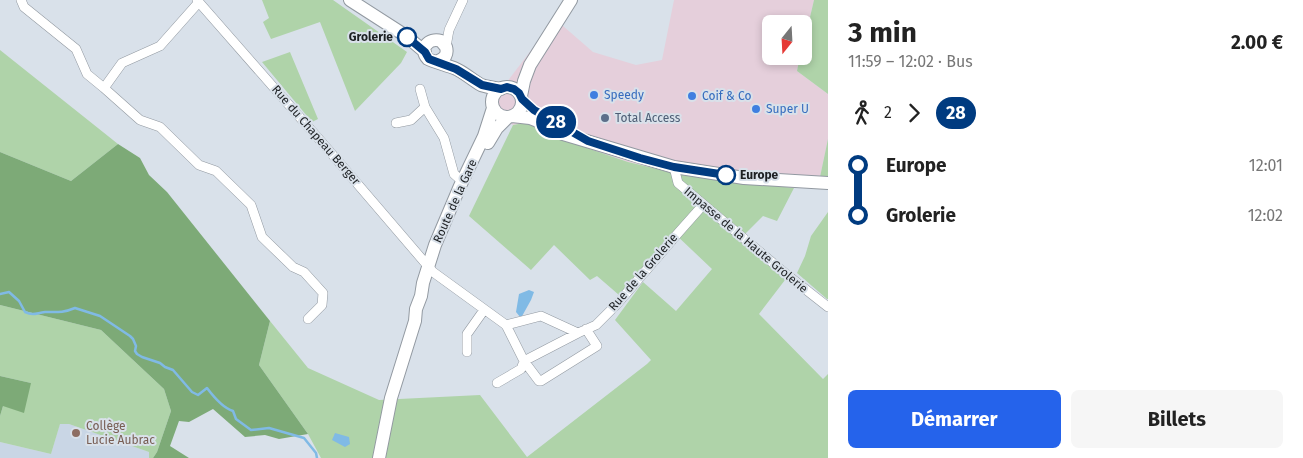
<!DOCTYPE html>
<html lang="fr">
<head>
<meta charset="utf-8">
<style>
	body { margin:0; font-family:"Fira Sans",sans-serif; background:#f6f6f6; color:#222; height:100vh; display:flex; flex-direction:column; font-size:19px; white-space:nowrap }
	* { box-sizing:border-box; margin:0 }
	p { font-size:16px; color:#767676 }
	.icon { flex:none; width:28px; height:28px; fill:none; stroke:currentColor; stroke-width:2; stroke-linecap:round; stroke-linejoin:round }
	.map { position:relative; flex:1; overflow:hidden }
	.sheet { display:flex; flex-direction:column; background:#fff; width:475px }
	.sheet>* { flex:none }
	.badge { padding:0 10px; border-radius:16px; font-size:18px; line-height:32px }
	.needle { width:32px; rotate:198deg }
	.fabs { position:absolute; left:762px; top:15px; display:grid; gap:10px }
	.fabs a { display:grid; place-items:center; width:50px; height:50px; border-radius:8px; background:#fff; box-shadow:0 2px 8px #0003; font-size:25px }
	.map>.badge { position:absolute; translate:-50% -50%; box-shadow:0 0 0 2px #fff }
	.legs { display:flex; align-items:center; gap:8px; height:55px; padding:0 20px; font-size:16px }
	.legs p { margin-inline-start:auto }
	.headline { display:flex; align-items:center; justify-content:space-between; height:85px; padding:0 20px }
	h1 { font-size:28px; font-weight:700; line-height:38px }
	.primary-button { display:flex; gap:10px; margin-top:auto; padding:10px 20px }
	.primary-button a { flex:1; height:58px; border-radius:8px; background:#2563eb; color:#fff; font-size:20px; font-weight:700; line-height:58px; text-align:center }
	.primary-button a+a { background:#f6f6f6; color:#222 }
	ul { padding:0 20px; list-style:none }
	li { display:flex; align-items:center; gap:18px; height:50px; font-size:19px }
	li i { display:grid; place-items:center; width:8px; height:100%; margin:0 6px; background:currentColor }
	li i::after { content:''; width:12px; height:12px; margin:-6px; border:4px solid; border-radius:50%; background:#fff }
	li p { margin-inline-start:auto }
	li:first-child i { background:linear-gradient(#0000 50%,currentColor 0) }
	li:last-child i { background:linear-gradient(currentColor 50%,#0000 0) }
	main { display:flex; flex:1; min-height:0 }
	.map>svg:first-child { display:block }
	.commercial { fill:#e5cfdb }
	.built { fill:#c9d6e5 }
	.green { fill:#afd3a9 }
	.forest { fill:#7daa77 }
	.water { fill:#80bae5 }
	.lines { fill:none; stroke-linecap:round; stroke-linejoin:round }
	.stream { stroke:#80bae5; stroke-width:2.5 }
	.street-casing { stroke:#9299a1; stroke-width:10 }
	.secondary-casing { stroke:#9299a1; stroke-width:14 }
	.street { stroke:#fff; stroke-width:9 }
	.secondary { stroke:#fff; stroke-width:12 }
	.line-1-casing { stroke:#fff; stroke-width:11 }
	.line-1 { stroke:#003b80; stroke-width:8 }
	.stop-1-dot { fill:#fff; stroke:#003b80; stroke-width:2.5 }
	.shop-dot { fill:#3f7fe0; stroke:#d9e1ea; stroke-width:2 }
	.service-dot { fill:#5c6f8a; stroke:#d9e1ea; stroke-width:2 }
	.education-dot { fill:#8d6e63; stroke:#d9e1ea; stroke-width:2 }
	.labels { text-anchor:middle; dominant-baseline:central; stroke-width:4; stroke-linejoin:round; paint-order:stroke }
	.stop-label { font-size:12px; font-weight:bold; fill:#1d2023; stroke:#d9e1ea; text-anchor:end }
	.shop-label { font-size:12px; fill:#366cbe; stroke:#d9e1ea; text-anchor:start }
	.service-label { font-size:12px; fill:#4e5e75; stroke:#d9e1ea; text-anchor:start }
	.street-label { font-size:12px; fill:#1d2023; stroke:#d9e1ea }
	.education-label { font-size:12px; fill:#785e54; stroke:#d9e1ea; text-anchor:start }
</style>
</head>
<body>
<main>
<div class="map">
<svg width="828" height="458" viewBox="0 0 828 458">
	<rect width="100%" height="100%" fill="#d9e1ea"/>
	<!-- commercial -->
	<path class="commercial" d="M674,0H814L804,43V24H771V56H800L797,71L828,94V139L820,177H800L794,188L687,176L628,162L578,145L538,128L524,123L513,125L487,108L555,19L593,52L636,65L662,60Z"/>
	<!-- built -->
	<path class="built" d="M60,423L69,424L149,452V458H0V442L51,454Z"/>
	<!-- green -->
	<path class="green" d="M262,0H333L407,52L401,63L355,111L320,22L271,39L263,22L269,18Z
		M814,0H828V94L797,71L800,56H804V43Z
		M0,50L118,144L71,181L0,152Z
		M290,52L318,119L312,122L262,62Z
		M524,123L538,128L578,145L628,162L687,176L794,188L777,221L763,216L739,240L785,280L759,314L823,379L828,374V458H321L308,434L259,365L270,321L308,368L379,400L480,395L527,457L647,364L651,360L615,320L643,282L676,311L712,269L673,232L619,295L597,276L590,280L554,245L531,270L469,216L513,125Z
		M828,139V178L820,177Z
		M828,212V299H827L797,273L805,256L811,236Z
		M0,305L101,330L164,389L171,411L157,452L153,458H149V452L69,424H60L51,454L0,442V416L3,406L31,383L0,376Z"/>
	<!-- forest -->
	<path class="forest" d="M118,144L140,158L149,175L167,192L270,321L259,365L308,434L279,439L265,435L245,437L213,409L189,422L179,421L170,446L189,458H153L157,452L171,411L164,389L101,330L0,305V152L71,181Z
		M0,376L31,383L24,413L3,406L0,416Z"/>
	<!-- water -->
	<path class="water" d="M529,290L534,292L531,300L521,318L516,312L519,294Z
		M335,433L349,437L350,444L345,447L332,440Z"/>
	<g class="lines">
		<!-- stream -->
		<path class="stream" d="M0,294L9,292L19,301L25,312C34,316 36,313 45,312C57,312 63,313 75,308L100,316L130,336L133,339L136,346L135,351L137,354L142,357L160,363L165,367L173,370L192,392L198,395L207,388C213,396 223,408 233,411L236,419L251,430L269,428L304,438L316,453L317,458"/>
		<defs>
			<path id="street" d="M21,0L24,7L76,49L87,74L104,88L122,63L160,46L199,2
				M197,0L325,146L433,272L506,325L524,361L578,333L596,325L617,304L679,232L703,205
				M446,47L449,30L463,0
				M104,88L140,120L160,127L199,165L216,171L251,205L262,237L293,267L304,272L323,293L322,305L308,319
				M420,89L425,107L444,138L454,174L462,181
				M396,123L411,120L425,107
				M674,167L678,183L786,274L828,307
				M506,325L541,316L578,333
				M467,352V334L484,310
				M497,383L521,369L524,361L539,381H541L597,346L586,329"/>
			<path id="secondary" d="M350,0L406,36L425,52
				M438,61C445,59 448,54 446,47L441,41C429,37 418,49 428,59C431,61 449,66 454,68C464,72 472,80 481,85C487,87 494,88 501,89
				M492 102a15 15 0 1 1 30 0a15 15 0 1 1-30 0Z
				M521,96L524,81L530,65L571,0
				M512,116L530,118L540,122L563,134L674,167L744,178L828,183
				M488,143L497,128L508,117
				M379,458L391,398L415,321L416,309L421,296L423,283L435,245L460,186L484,136L493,108"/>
		</defs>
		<!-- street casing -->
		<use href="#street" class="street-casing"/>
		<!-- secondary casing -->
		<use href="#secondary" class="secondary-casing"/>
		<!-- street -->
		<use href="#street" class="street"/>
		<!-- secondary -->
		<use href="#secondary" class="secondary"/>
	</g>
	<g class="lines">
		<defs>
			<path id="line-1" d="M407,37L425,52L429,59L456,69L482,85L501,89L507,87L514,89L519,93L522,99L534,110L588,141L640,158L674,167L726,175"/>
		</defs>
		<!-- line-1 casing -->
		<use href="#line-1" class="line-1-casing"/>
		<!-- line-1 -->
		<use href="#line-1" class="line-1"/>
	</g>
	<!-- markers -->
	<g class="stop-1-dot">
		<circle cx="407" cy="37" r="9"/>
		<circle cx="726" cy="175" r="9"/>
	</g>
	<g class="shop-dot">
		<circle cx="594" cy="95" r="5"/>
		<circle cx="692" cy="96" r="5"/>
		<circle cx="756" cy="109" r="5"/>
	</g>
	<circle class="service-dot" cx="605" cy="118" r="5"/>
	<circle class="education-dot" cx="76" cy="433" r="5"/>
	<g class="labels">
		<!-- stop labels -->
		<g class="stop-label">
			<text x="393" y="37">Grolerie</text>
			<text x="740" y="175" text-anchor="start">Europe</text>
		</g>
		<!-- shop labels -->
		<g class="shop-label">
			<text x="604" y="95">Speedy</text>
			<text x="702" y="96">Coif &amp; Co</text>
			<text x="766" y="109">Super U</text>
		</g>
		<!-- service labels -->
		<g class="service-label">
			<text x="615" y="118">Total Access</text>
		</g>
		<!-- street labels -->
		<g class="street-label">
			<text transform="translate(316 135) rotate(49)">Rue du Chapeau Berger</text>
			<text transform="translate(455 201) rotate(-66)">Route de la Gare</text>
			<text transform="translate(746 240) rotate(40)">Impasse de la Haute Grolerie</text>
			<text transform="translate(643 272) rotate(-49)">Rue de la Grolerie</text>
		</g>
		<!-- education labels -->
		<g class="education-label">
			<text x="86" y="426">Collège<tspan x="86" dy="14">Lucie Aubrac</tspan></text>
		</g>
	</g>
</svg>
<div class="fabs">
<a><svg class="needle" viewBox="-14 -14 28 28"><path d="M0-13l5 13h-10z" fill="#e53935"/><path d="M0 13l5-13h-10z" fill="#767676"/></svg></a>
</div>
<b class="badge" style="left:556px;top:122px;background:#003b80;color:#fff">28</b>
</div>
<section class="sheet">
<div class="headline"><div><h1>3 min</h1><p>11:59 – 12:02 · Bus</p></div><b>2.00 €</b></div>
<div class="legs"><svg class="icon" aria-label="walk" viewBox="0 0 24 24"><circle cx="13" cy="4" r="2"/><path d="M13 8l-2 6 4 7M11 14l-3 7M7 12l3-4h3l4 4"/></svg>2<svg class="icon" aria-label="forward" viewBox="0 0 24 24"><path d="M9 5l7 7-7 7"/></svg><b class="badge" style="background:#003b80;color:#fff">28</b></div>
<ul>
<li><i style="color:#003b80"></i><b>Europe</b><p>12:01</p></li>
<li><i style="color:#003b80"></i><b>Grolerie</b><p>12:02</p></li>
</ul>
<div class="primary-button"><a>Démarrer</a><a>Billets</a></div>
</section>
</main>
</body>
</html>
